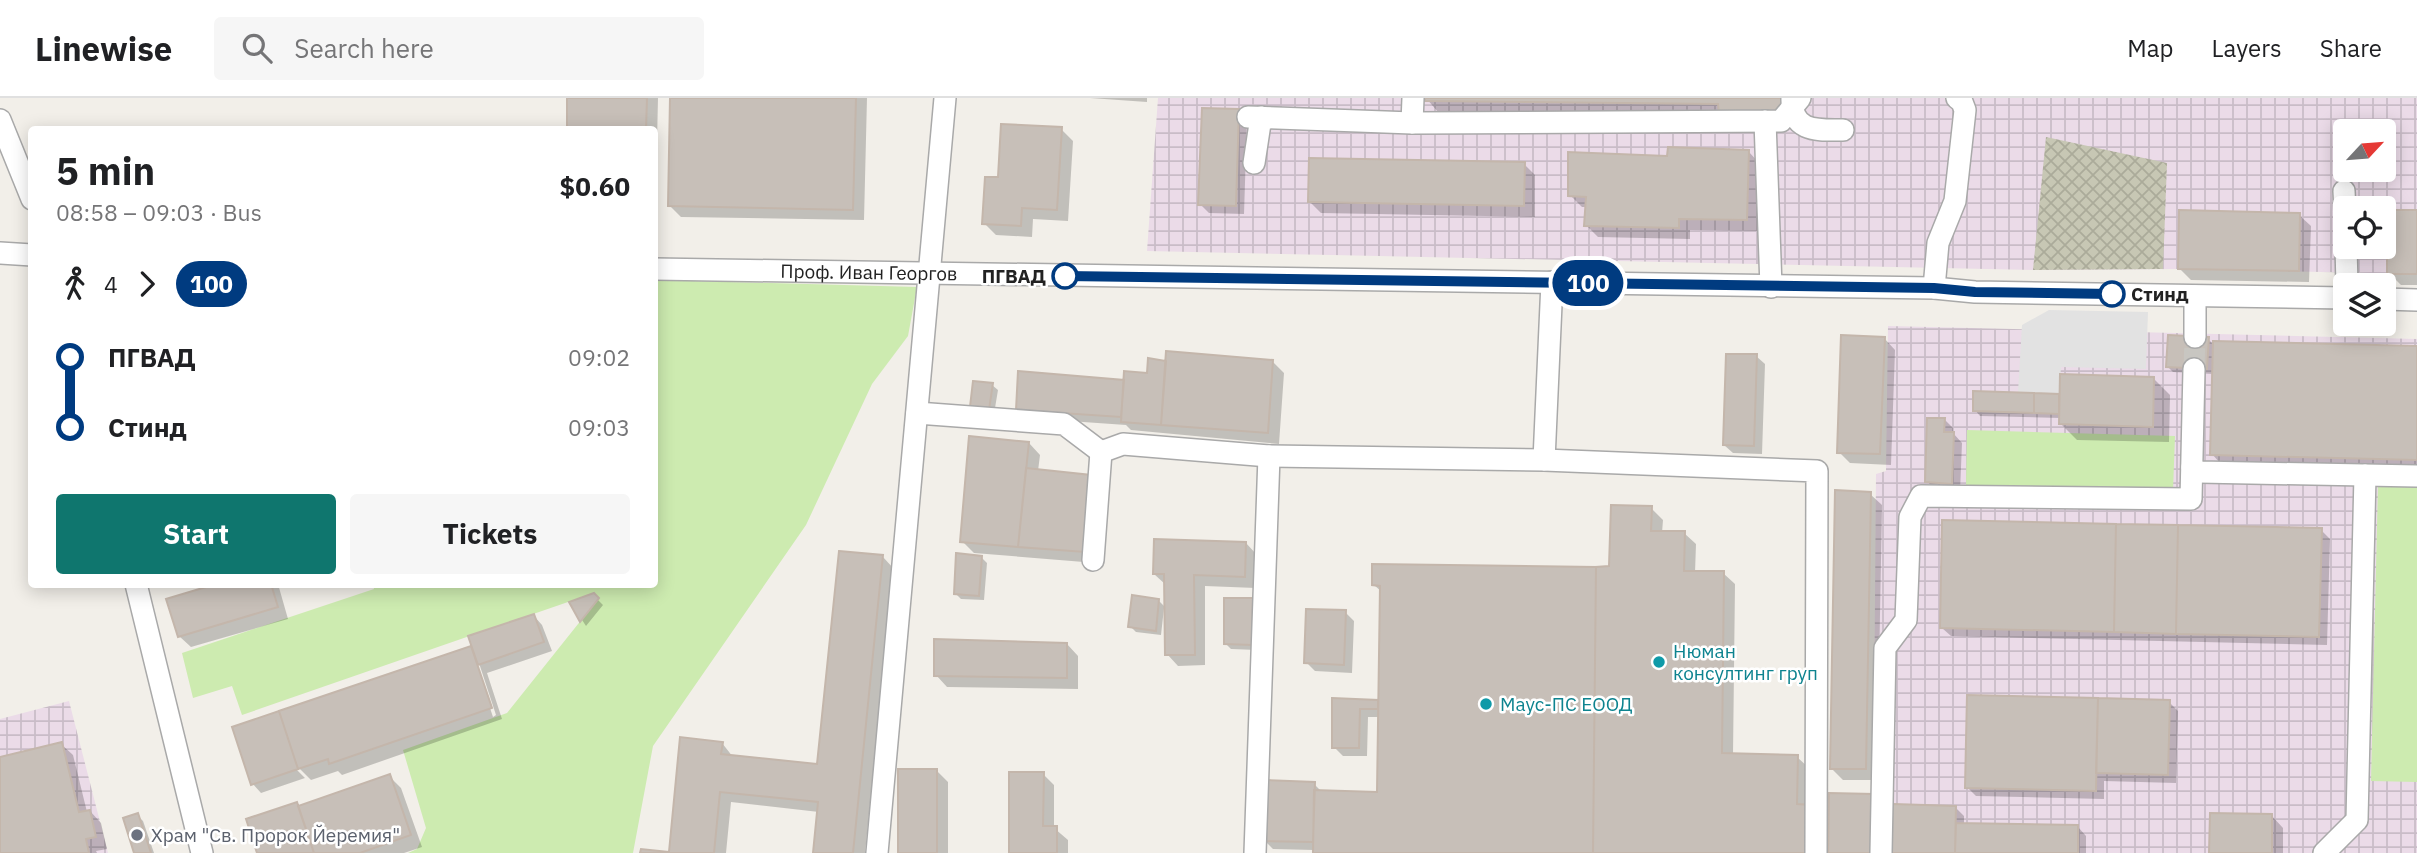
<!DOCTYPE html>
<html lang="en">
<head>
<meta charset="utf-8">
<style>
	body { margin:0; font-family:"IBM Plex Sans",sans-serif; background:#f6f6f6; color:#202124; height:100vh; display:flex; flex-direction:column; font-size:26px; white-space:nowrap }
	* { box-sizing:border-box; margin:0 }
	p { font-size:23px; color:#757577 }
	.icon { flex:none; width:38px; height:38px; fill:none; stroke:currentColor; stroke-width:2; stroke-linecap:round; stroke-linejoin:round }
	.map { position:relative; flex:1; overflow:hidden }
	.drawer { position:absolute; left:28px; top:28px; width:630px; height:462px; display:flex; flex-direction:column; background:#fff; border-radius:7px; box-shadow:0 4px 18px #0003 }
	.drawer>* { flex:none }
	.badge { padding:0 14px; border-radius:23px; font-size:24px; line-height:46px }
	.needle { width:46px; rotate:64deg }
	.fabs { position:absolute; left:2333px; top:21px; display:grid; gap:14px }
	.fabs a { display:grid; place-items:center; width:63px; height:63px; border-radius:7px; background:#fff; box-shadow:0 4px 18px #0003; font-size:35px }
	.map>.badge { position:absolute; translate:-50% -50%; box-shadow:0 0 0 4px #fff }
	.legs { display:flex; align-items:center; gap:10px; height:77px; padding:0 28px; font-size:23px }
	.legs p { margin-inline-start:auto }
	.overview { display:flex; align-items:center; justify-content:space-between; height:119px; padding:0 28px }
	h1 { font-size:38px; font-weight:700; line-height:52px }
	.cta { display:flex; gap:14px; margin-top:auto; padding:14px 28px }
	.cta a { flex:1; height:80px; border-radius:7px; background:#0f766e; color:#fff; font-size:28px; font-weight:700; line-height:80px; text-align:center }
	.cta a+a { background:#f6f6f6; color:#202124 }
	ul { padding:0 28px; list-style:none }
	li { display:flex; align-items:center; gap:24px; height:70px; font-size:26px }
	li i { display:grid; place-items:center; width:10px; height:100%; margin:0 9px; background:currentColor }
	li i::after { content:''; width:18px; height:18px; margin:-9px; border:5px solid; border-radius:50%; background:#fff }
	li p { margin-inline-start:auto }
	li:first-child i { background:linear-gradient(#0000 50%,currentColor 0) }
	li:last-child i { background:linear-gradient(currentColor 50%,#0000 0) }
	header { display:flex; align-items:center; gap:42px; box-sizing:border-box; height:98px; padding:0 35px; background:#fff; border-bottom:2px solid #e0e0e0 }
	header strong { font-size:33px }
	nav { display:flex; gap:38px; margin-inline-start:auto; font-size:24px }
	.search { width:490px; height:63px; background:#f6f6f6; display:flex; align-items:center; gap:18px; box-sizing:border-box; padding:0 24px; border-radius:7px; color:#757577; font-size:26px }
	.map>svg:first-child { display:block }
	.industrial { fill:url(#industrial-grid); fill-rule:evenodd }
	.construction { fill:url(#construction-cross-hatch) }
	.grass { fill:#cdebb0 }
	.parking { fill:#e2e2e2 }
	.shadow { fill:#0003; fill-rule:evenodd }
	.building { fill:#c7bfb8; stroke:#c4b6ab; stroke-width:2 }
	.lines { fill:none; stroke-linecap:round; stroke-linejoin:round }
	.minor-tunnel { stroke:#c8c6c1; stroke-width:21; stroke-dasharray:21 10; stroke-linecap:butt }
	.minor-casing { stroke:#a9a9a9; stroke-width:24 }
	.minor { stroke:#fff; stroke-width:21 }
	.line-1-casing { stroke:#fff; stroke-width:16 }
	.line-1 { stroke:#003b80; stroke-width:10 }
	.stop-1-dot { fill:#fff; stroke:#003b80; stroke-width:3.5 }
	.culture-dot { fill:#0f9aa8; stroke:#fff; stroke-width:2.5 }
	.worship-dot { fill:#6b7280; stroke:#fff; stroke-width:2.5 }
	.labels { text-anchor:middle; dominant-baseline:central; stroke-width:5; stroke-linejoin:round; paint-order:stroke }
	.street-label { font-size:19px; fill:#222; stroke:#fff }
	.stop-label { font-size:19px; font-weight:bold; fill:#222; stroke:#fff; text-anchor:end }
	.culture-label { font-size:19px; fill:#0d838f; stroke:#fff; text-anchor:start }
	.worship-label { font-size:19px; fill:#5b616d; stroke:#fff; text-anchor:start }
</style>
</head>
<body>
<header>
<strong>Linewise</strong>
<div class="search"><svg class="icon" aria-label="search" viewBox="0 0 24 24"><circle cx="10" cy="10" r="6"/><path d="M15 15l6 6"/></svg>Search here</div>
<nav><a>Map</a><a>Layers</a><a>Share</a></nav>
</header>
<div class="map">
<svg width="2417" height="755" viewBox="0 0 2417 755">
	<defs>
		<pattern id="industrial-grid" width="8" height="8" patternUnits="userSpaceOnUse" patternTransform="scale(1.75)"><rect width="8" height="8" fill="#ebdbe8"/><path d="M0 4h8M4 0v8" fill="none" stroke="#c9bcc7"/></pattern>
		<pattern id="construction-cross-hatch" width="8" height="8" patternUnits="userSpaceOnUse" patternTransform="scale(1.75)"><rect width="8" height="8" fill="#c7c7b4"/><path d="M0 0l8 8M0 8l8-8" fill="none" stroke="#abab9a"/></pattern>
	</defs>
	<rect width="100%" height="100%" fill="#f2efe9"/>
	<!-- industrial -->
	<path class="industrial" d="M1158,0H2417V176L2178,171L2033,172L1147,153ZM2345,33H2384V72H2345ZM2345,110H2384V149H2345Z
		M1888,228L2417,241V755H1873L1876,376L1886,373Z
		M69,603L108,755H0V621Z"/>
	<!-- construction -->
	<path class="construction" d="M2046,39L2167,65L2163,171L2033,172Z"/>
	<!-- grass -->
	<path class="grass" d="M655,182L917,189L908,238L872,286L806,427L653,648L633,755H408L417,751L426,730L403,652L507,615L598,501L594,495L242,617L232,588L193,600L182,555L374,491L373,487L654,486Z
		M1967,332L2175,338L2173,393L1966,387Z
		M2378,386L2417,387V684L2371,683Z"/>
	<!-- parking -->
	<path class="parking" d="M2049,212L2148,214L2146,271L2061,269L2059,296L2018,294L2022,227Z"/>
	<!-- shadow -->
	<path class="shadow" d="M569,0H658L655,131L654,32H568Z
		M672,0H867L864,122L681,119L670,108Z
		M1090,0H1147V4Z
		M1426,0H1793L1722,16L1438,14Z
		M1238,13L1247,22L1244,116L1209,115L1200,106Z
		M1061,31L1073,43L1068,123L1033,121L1032,139L996,137L984,125L1000,81Z
		M1749,54L1760,66L1758,133L1690,132V141L1598,139L1586,127L1587,109H1582L1570,97Z
		M1524,66L1535,77V119L1321,115L1310,104Z
		M2417,115V187H2401L2389,175Z
		M2299,117L2311,128L2309,184L2191,182L2179,170Z
		M1884,240L1895,252L1891,367L1850,365L1839,354Z
		M2208,241L2212,245L2417,250V370L2220,365L2212,356L2214,276L2173,274L2168,269Z
		M1756,258L1765,266L1762,356L1733,355L1724,347Z
		M1272,263L1284,275L1279,346L1131,332L1126,327L1026,320L1017,311L1125,284L1149,277L1167,265Z
		M2153,280L2170,297L2169,344L2077,342L2060,325L2061,320L1980,318L1975,312L2058,297L2061,300Z
		M992,287L998,292L994,316L978,314Z
		M1945,322L1953,330V335L1962,345L1960,394L1935,392L1927,383Z
		M1029,345L1040,357L1038,373L1096,465L974,455L962,443Z
		M1870,396L1882,407L1877,682H1843L1831,670Z
		M1651,410L1663,422L1662,435H1684L1696,446L1695,475H1723L1735,486L1733,657L1797,659L1809,670L1822,755H1314V752L1273,751L1264,742L1314,686L1322,694L1378,696L1380,619H1368L1367,658H1343L1334,649V602L1380,604L1382,494L1374,487L1611,470Z
		M2321,432L2330,441L2327,547L1951,538L1942,530Z
		M1246,445L1257,457L1256,490L1205,488V567L1178,568L1167,556L1166,510H1164L1161,537L1136,534L1130,528L1158,502L1166,510V487L1154,476Z
		M883,459L894,471L865,755H815L819,714L731,704L726,755H670L722,645L733,659L818,668Z
		M982,460L987,465L984,502L961,501L955,495Z
		M199,486H278L288,521L191,549L179,538L204,492Z
		M593,497L603,507L586,528L571,505Z
		M1252,502L1257,508V552L1231,551L1226,546Z
		M1345,514L1354,523L1352,575L1315,573L1306,564Z
		M534,518L542,527L552,553L487,575L502,621L342,677L338,673L311,682L293,664L291,666L305,680L261,695L253,686L471,550L476,555ZM474,562H478L496,617L493,619Z
		M1067,546L1078,558V591L947,589L936,577Z
		M2169,604L2178,613L2176,685L2104,683V701L1976,698L1967,689Z
		M61,646L73,657L87,714L90,713L101,725L107,751L96,753L97,755H0V661Z
		M937,673L948,684V755H900Z
		M1043,676L1054,687V730L1068,742V755H1011Z
		M389,678L401,690L422,749L404,755H259L296,706L300,710Z
		M1955,709L1964,718V727L2078,729L2086,738V755H1893Z
		M137,717L143,723L154,755H136Z
		M2272,718L2283,730V755H2211Z"/>
	<!-- building -->
	<path class="building" d="M567,0H647L646,32H567Z
		M670,0H856L853,112L668,108Z
		M1425,0H1782V17L1719,16L1718,6L1425,3Z
		M1202,10L1239,11L1236,108L1198,107Z
		M1001,26L1062,29L1057,112L1022,110L1021,128L982,126L985,79H998Z
		M1668,49L1749,52L1747,122L1679,121V130L1584,128L1586,99L1568,98V54L1667,58Z
		M1309,60L1525,64L1524,108L1308,104Z
		M2179,112L2300,115L2299,173L2178,171Z
		M2387,112H2417V176H2387Z
		M1841,237L1885,239L1880,356L1837,355Z
		M2168,237L2209,239L2207,271L2166,269Z
		M2213,243L2417,248V362L2210,357Z
		M1166,253L1273,262L1268,335L1161,327Z
		M1726,256H1757L1754,348L1723,347Z
		M1148,260L1166,263L1161,327L1121,324L1124,273L1147,275Z
		M1018,273L1124,282L1121,319L1016,312Z
		M2060,276L2154,279L2153,329L2059,326Z
		M973,283L993,285L989,312L970,309Z
		M1973,293L2034,295V315L1973,313Z
		M2034,295L2059,296V316L2034,315Z
		M1927,320H1945L1944,334H1954L1952,386L1925,384Z
		M969,338L1029,344L1018,449L960,444Z
		M1026,370L1091,377L1085,454L1018,449Z
		M1835,392L1871,394L1866,671H1830Z
		M1611,407L1652,408L1651,433H1685L1684,473H1724L1722,655L1798,657L1797,706L1812,707L1811,755H1593L1596,469L1609,468Z
		M1942,422L2116,426L2114,534L1940,530Z
		M2116,426L2178,427L2176,536L2114,534Z
		M2178,427L2322,430L2319,539L2176,536Z
		M1154,441L1246,444L1245,479L1194,477L1195,557H1165L1164,476H1153Z
		M839,453L883,457L853,755H813L818,704L720,694L714,755H640L641,751L669,754L680,639L723,644L721,656L817,666Z
		M956,455L982,458L979,498L954,496Z
		M1372,466L1596,469L1593,755H1313L1314,692L1377,694L1380,488L1372,487Z
		M216,486H271L278,509L178,539L166,501Z
		M594,495L599,500L580,524L569,504Z
		M1132,497L1159,501L1156,533L1128,529Z
		M1224,500H1253L1252,547L1224,546Z
		M1306,511L1346,512L1344,567L1304,565Z
		M534,516L544,544L478,567L468,538Z
		M934,541L1067,545V580L934,578Z
		M471,548L492,610L329,666L328,661L298,671L279,613Z
		M1967,597L2098,600L2096,693L1965,690Z
		M1332,600L1378,602V611H1360L1359,650H1332Z
		M2098,600L2170,602L2168,677L2096,675Z
		M279,613L298,671L251,687L232,629Z
		M62,644L79,714L90,712L96,739L86,741L89,755H0V659Z
		M898,671H937V755H898Z
		M1009,674H1044L1043,728H1057V755H1009Z
		M390,676L411,737L360,755H314L298,708Z
		M1265,682L1315,684L1313,744L1262,743Z
		M1829,695L1874,696L1872,755H1828Z
		M297,704L314,755H257L246,721Z
		M1893,706L1956,708L1955,755H1891Z
		M138,715L151,755H134L123,720Z
		M2210,715L2272,716V755H2209Z
		M1956,725L2078,727V755H1955Z"/>
	<g class="lines">
		<!-- minor-tunnel -->
		<path class="minor-tunnel" d="M2194,271L2195,239"/>
		<defs>
			<g id="minor">
				<path d="M1792,0C1791,35 1818,32 1843,32"/>
				<path d="M1248,19L1412,25L1781,23L1800,0"/>
				<path d="M0,22L32,101"/>
				<path d="M1765,23L1771,189"/>
				<path d="M1412,25L1413,0"/>
				<path d="M1254,65L1261,19"/>
				<path d="M2344,93L2345,113"/>
				<path d="M2346,149L2347,187"/>
				<path d="M0,155L32,157"/>
				<path id="s1" d="M654,171L1934,190L1975,194L2345,200"/>
				<path d="M1934,190L1938,145L1955,103L1965,12L1962,4L1957,0"/>
				<path d="M2195,198V239"/>
				<path d="M2384,201L2417,202"/>
				<path d="M917,315L1064,326L1101,354"/>
				<path d="M1544,362L1552,184"/>
				<path d="M2192,369L2199,374L2417,378"/>
				<path d="M1093,462L1101,354L1123,346L1269,358L1544,362L1817,373L1816,755"/>
				<path d="M136,486L202,755"/>
				<path d="M877,755L945,0"/>
				<path d="M1255,755L1269,358"/>
				<path d="M1881,755L1885,550L1906,522L1910,419L1921,398L2191,401L2194,271"/>
				<path d="M2324,755L2357,722L2365,377"/>
			</g>
		</defs>
		<!-- minor casing -->
		<use href="#minor" class="minor-casing"/>
		<!-- minor -->
		<use href="#minor" class="minor"/>
	</g>
	<g class="lines">
		<defs>
			<path id="line-1" d="M1065,178L1934,190L1975,194L2112,196"/>
		</defs>
		<!-- line-1 casing -->
		<use href="#line-1" class="line-1-casing"/>
		<!-- line-1 -->
		<use href="#line-1" class="line-1"/>
	</g>
	<!-- markers -->
	<g class="stop-1-dot">
		<circle cx="1065" cy="178" r="12"/>
		<circle cx="2112" cy="196" r="12"/>
	</g>
	<g class="culture-dot">
		<circle cx="1659" cy="564" r="7"/>
		<circle cx="1486" cy="606" r="7"/>
	</g>
	<circle class="worship-dot" cx="137" cy="737" r="7"/>
	<g class="labels">
		<!-- street labels -->
		<g class="street-label">
			<text stroke="none"><textPath href="#s1" startOffset="215">Проф. Иван Георгов</textPath></text>
		</g>
		<!-- stop labels -->
		<g class="stop-label">
			<text x="1046" y="178">ПГВАД</text>
			<text x="2131" y="196" text-anchor="start">Стинд</text>
		</g>
		<!-- culture labels -->
		<g class="culture-label">
			<text x="1673" y="553">Нюман<tspan x="1673" dy="22">консултинг груп</tspan></text>
			<text x="1500" y="606">Маус-ПС ЕООД</text>
		</g>
		<!-- worship labels -->
		<g class="worship-label">
			<text x="151" y="737">Храм "Св. Пророк Йеремия"</text>
		</g>
	</g>
</svg>
<div class="fabs">
<a><svg class="needle" viewBox="-14 -14 28 28"><path d="M0-13l5 13h-10z" fill="#e53935"/><path d="M0 13l5-13h-10z" fill="#757577"/></svg></a>
<a><svg class="icon" aria-label="locate" viewBox="0 0 24 24"><circle cx="12" cy="12" r="6"/><path d="M12 2v4M12 18v4M2 12h4M18 12h4"/></svg></a>
<a><svg class="icon" aria-label="layers" viewBox="0 0 24 24"><path d="M12 4l9 5-9 5-9-5zM3 14l9 5 9-5"/></svg></a>
</div>
<b class="badge" style="left:1588px;top:185px;background:#003b80;color:#fff">100</b>
<section class="drawer">
<div class="overview"><div><h1>5 min</h1><p>08:58 – 09:03 · Bus</p></div><b>$0.60</b></div>
<div class="legs"><svg class="icon" aria-label="walk" viewBox="0 0 24 24"><circle cx="13" cy="4" r="2"/><path d="M13 8l-2 6 4 7M11 14l-3 7M7 12l3-4h3l4 4"/></svg>4<svg class="icon" aria-label="forward" viewBox="0 0 24 24"><path d="M9 5l7 7-7 7"/></svg><b class="badge" style="background:#003b80;color:#fff">100</b></div>
<ul>
<li><i style="color:#003b80"></i><b>ПГВАД</b><p>09:02</p></li>
<li><i style="color:#003b80"></i><b>Стинд</b><p>09:03</p></li>
</ul>
<div class="cta"><a>Start</a><a>Tickets</a></div>
</section>
</div>
</body>
</html>
